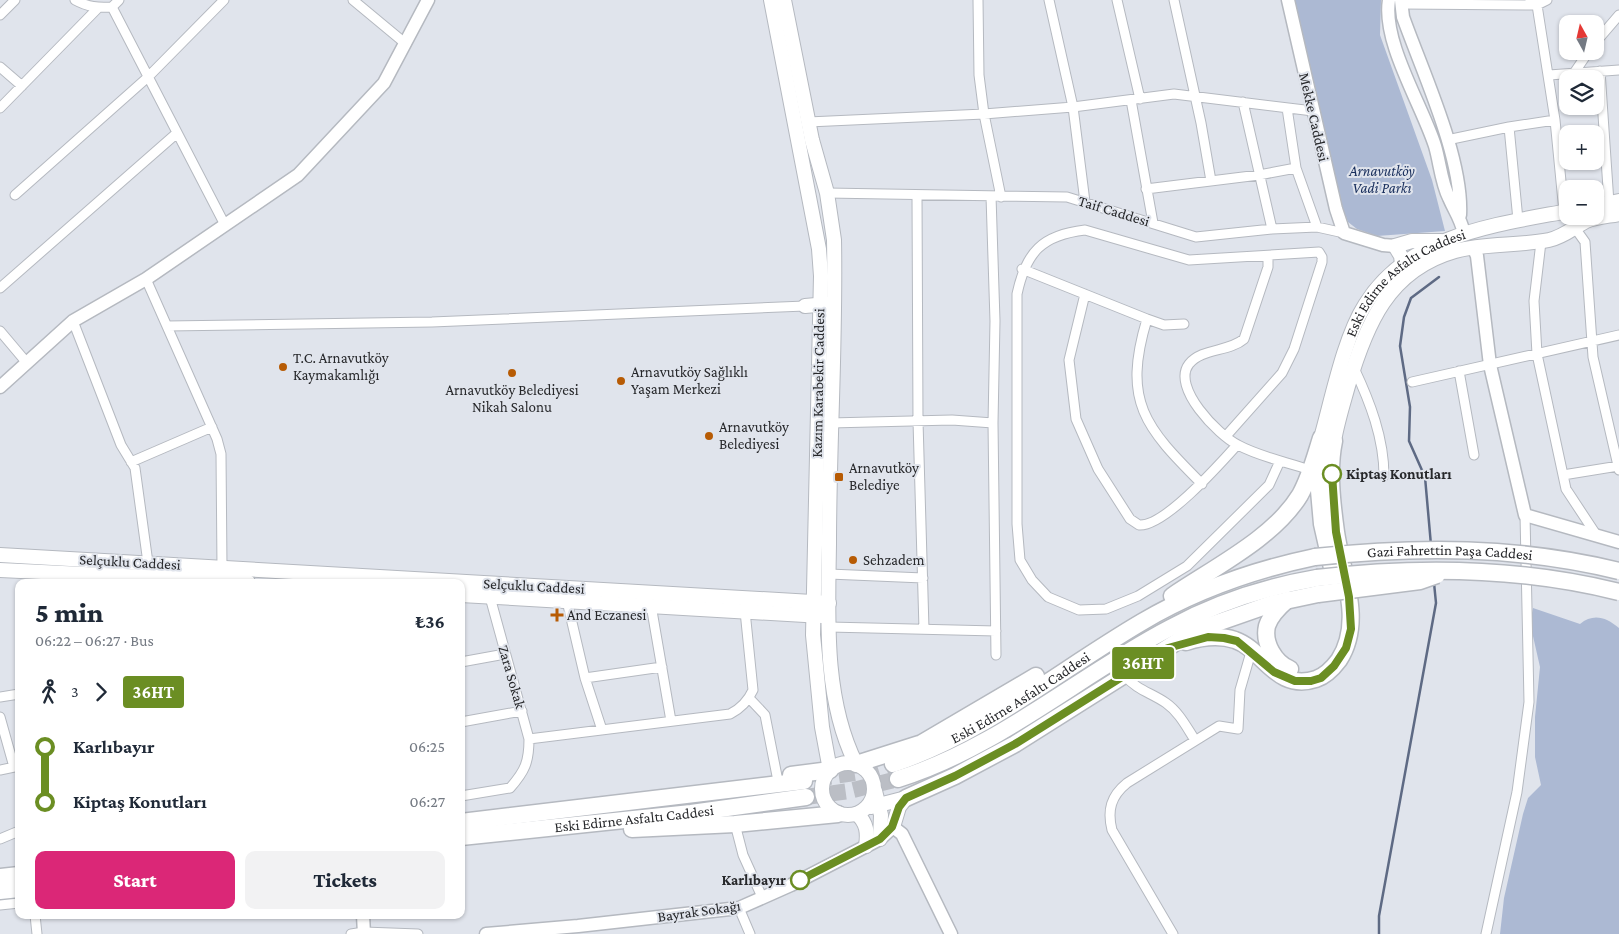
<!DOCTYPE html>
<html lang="en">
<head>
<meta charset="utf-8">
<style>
	body { margin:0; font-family:"Crimson Pro",serif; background:#f2f2f3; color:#1f2937; height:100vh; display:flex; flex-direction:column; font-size:19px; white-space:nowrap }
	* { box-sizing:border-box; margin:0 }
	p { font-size:16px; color:#747a83 }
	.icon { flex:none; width:28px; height:28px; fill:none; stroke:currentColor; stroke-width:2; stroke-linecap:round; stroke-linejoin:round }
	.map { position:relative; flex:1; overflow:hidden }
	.side { position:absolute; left:15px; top:579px; width:450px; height:340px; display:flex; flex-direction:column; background:#fff; border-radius:10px; box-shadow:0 1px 4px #0004 }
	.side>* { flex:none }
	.badge { padding:0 10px; border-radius:4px; font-size:18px; line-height:32px }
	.needle { width:32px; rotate:352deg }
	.controls { position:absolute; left:1559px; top:15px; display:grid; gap:10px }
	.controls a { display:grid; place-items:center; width:45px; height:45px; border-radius:10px; background:#fff; box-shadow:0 1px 4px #0004; font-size:25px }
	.map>.badge { position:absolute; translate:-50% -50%; box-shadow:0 0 0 2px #fff }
	.legs { display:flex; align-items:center; gap:8px; height:55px; padding:0 20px; font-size:16px }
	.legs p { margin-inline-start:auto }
	.headline { display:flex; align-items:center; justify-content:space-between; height:85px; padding:0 20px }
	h1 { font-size:28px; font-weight:800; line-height:38px }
	.cta { display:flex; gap:10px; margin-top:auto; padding:10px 20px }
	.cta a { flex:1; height:58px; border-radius:10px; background:#db2777; color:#fff; font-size:20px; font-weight:800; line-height:58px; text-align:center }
	.cta a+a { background:#f2f2f3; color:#1f2937 }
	ul { padding:0 20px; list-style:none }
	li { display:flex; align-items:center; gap:18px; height:55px; font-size:19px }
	li i { display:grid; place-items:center; width:8px; height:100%; margin:0 6px; background:currentColor }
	li i::after { content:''; width:12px; height:12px; margin:-6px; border:4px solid; border-radius:50%; background:#fff }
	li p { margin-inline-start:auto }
	li:first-child i { background:linear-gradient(#0000 50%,currentColor 0) }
	li:last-child i { background:linear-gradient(currentColor 50%,#0000 0) }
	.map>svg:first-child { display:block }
	.green { fill:#acb9d3 }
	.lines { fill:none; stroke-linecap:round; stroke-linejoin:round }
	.stream { stroke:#5e6a84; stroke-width:2.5 }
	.highway-tunnel { stroke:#bbbec5; stroke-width:16; stroke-dasharray:16 8; stroke-linecap:butt }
	.street-casing { stroke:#b5b9c0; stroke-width:11 }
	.secondary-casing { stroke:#b5b9c0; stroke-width:15 }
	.primary-casing { stroke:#b5b9c0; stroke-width:16 }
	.highway-casing { stroke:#b5b9c0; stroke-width:19 }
	.street { stroke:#fff; stroke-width:9 }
	.secondary { stroke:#fff; stroke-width:12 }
	.primary { stroke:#fff; stroke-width:14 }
	.highway { stroke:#fff; stroke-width:16 }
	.highway-bridge-casing { stroke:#b5b9c0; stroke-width:19; stroke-linecap:butt }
	.highway-bridge { stroke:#fff; stroke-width:16 }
	.line-1-casing { stroke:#fff; stroke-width:11 }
	.line-1 { stroke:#6b8e23; stroke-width:8 }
	.poi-dot { fill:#b75b04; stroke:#e0e4ec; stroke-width:2 }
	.stop-1-dot { fill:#fff; stroke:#6b8e23; stroke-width:2.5 }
	.labels { text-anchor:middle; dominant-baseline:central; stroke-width:4; stroke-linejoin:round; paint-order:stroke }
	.street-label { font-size:15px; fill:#27282b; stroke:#e0e4ec }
	.park-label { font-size:15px; font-style:italic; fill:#182e5c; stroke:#e0e4ec }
	.poi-label { font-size:15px; fill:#27282b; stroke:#e0e4ec; text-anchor:start }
	.stop-label { font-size:15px; font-weight:bold; fill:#27282b; stroke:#e0e4ec; text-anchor:start }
</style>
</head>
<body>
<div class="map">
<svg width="1619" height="934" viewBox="0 0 1619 934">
	<rect width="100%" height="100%" fill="#e0e4ec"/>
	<!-- green -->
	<path class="green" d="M1295,0H1381L1380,35L1432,180L1445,231L1377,236L1357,229L1348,222L1336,192Z
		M1533,608L1580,624C1593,613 1606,617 1619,628V934H1500L1504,898L1523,814L1528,798L1541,785L1535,757V717L1540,667L1530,623Z"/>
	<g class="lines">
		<!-- stream -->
		<path class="stream" d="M1431,545L1425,477L1409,441L1410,407L1400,346L1404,317L1411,298L1439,277
			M1379,934V916L1436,603L1434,583"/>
		<!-- highway-tunnel -->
		<path class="highway-tunnel" d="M815,779L874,770L893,764
			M806,797L849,791L898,779"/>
		<defs>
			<path id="street" d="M75,0C88,7 98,8 112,7L119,0
				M353,0L406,44
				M978,0L979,75L984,114L1001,197
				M1049,0L1073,107L1085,202
				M1117,0L1140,99
				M1174,0L1201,123L1211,181
				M1530,0L1537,5L1555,120L1564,212
				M1401,4L1537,5L1547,0
				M112,7L225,225
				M0,15L15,0
				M1595,43L1619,15
				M0,67L22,86
				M1600,71L1609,203
				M1574,73L1589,51
				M1549,75L1619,70
				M1131,100L1153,223
				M1243,102L1272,229
				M0,108L98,8
				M1287,108L1296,168L1317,227
				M808,122L984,114L1073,107L1174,94L1313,111
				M1509,127L1518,220
				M1447,140L1509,127L1555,120
				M1146,189L1259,175L1296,168
				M827,193L1067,197L1196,237L1272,229L1317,227L1344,233
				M15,195L148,77L224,0
				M917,196L918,421L924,629
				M991,196L995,321L993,423L996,655
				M1575,228L1585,242L1593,357L1619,470
				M1541,242L1534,301L1537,354L1566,489L1597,536
				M1268,256V267L1244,339C1229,352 1202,348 1189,364C1171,387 1218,435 1238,445C1260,457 1287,462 1310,470
				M1022,269L1147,319L1164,325L1184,324
				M146,279L217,439L221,454L222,567
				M0,288L177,133
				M1085,294L1069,360L1076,419L1098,469L1130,519L1139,525C1164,527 1220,464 1237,445
				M1147,319C1122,402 1145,427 1202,484
				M73,321L121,445L135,468L148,563
				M167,326L432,322L805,306
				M0,331L27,363
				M1354,368C1370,402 1384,438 1384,476
				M1459,371L1474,455
				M1412,382L1619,335
				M830,423L952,420L993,423
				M1226,436L1282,373L1294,349L1322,262V257L1319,252L1189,260L1085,230C1042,235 1026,252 1017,294V524L1020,560L1032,580L1048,597L1079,610L1106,609L1138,596L1187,566L1269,485L1280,461
				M131,462L212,427
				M1563,475L1619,466
				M829,574L923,578
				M567,601L585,678L602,730
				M651,605L671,721
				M829,627L996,631
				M461,662L505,654
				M1124,675C1138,691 1150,692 1166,703C1179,712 1187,728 1195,740
				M585,678L662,667
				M0,697L19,694
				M749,698L765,715L777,776
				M0,717L14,767
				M461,722L522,711
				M529,739L730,714C740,709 748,701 753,690L745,611
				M0,770L19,766
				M461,796L510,788C525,771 529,762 529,739L490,597
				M735,824L743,855L762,897
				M0,839L19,831
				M0,905L19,903
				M739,908L750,934
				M35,915L37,934
				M351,934L364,932L418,934
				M1173,934L1112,830C1107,810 1111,796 1127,783L1219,726L1238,729L1240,690L1251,652
				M1486,934L1517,792L1529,702L1525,515"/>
			<path id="secondary" d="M1288,0L1336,209L1344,233L1383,245L1395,246
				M1389,0C1382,42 1422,105 1435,146C1440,163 1441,182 1449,198C1455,212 1460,217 1464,233
				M1401,0L1403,17C1423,73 1463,158 1460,215
				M1473,247L1477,256L1490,365L1525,515L1619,542
				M0,387L73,321L146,279L298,175L384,83L428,0
				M363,915L364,934
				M486,934L578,926L739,908L791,885L880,839L893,827L902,834L951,934"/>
			<g id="primary">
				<path d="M771,0L819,249L821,276L813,635L822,727L830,770"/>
				<path d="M784,0L812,140L827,193L834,240C836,341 829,443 829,544C828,616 823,698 856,764"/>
				<path d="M1595,206L1619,201"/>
				<path d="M1402,264L1401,256L1395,246L1412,241H1441"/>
				<path d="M805,306L828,304"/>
				<path id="s1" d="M1321,438C1332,399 1344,338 1365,305C1408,235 1494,225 1568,211"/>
				<path d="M1334,441C1337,423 1343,404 1348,386C1366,325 1388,270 1455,251C1485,243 1518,246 1549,240C1563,237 1573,228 1586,221C1595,217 1609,216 1619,214"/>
				<path d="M0,555L829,603"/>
				<path d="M0,570L248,582"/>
				<path d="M461,595L822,616"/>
				<circle cx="848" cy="789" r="26"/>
				<path d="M875,791L881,815L880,839"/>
				<path d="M871,807L906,798"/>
				<path d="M857,814C867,823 868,833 866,846"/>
				<path d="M893,827L899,807L906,798"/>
			</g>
			<g id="highway">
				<path d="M1316,457L1322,524L1337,590"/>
				<path d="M1172,596C1213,568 1274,538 1300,495C1310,477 1315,457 1321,438"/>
				<path d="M1287,600C1279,607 1270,616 1267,626C1263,643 1275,663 1290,669"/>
				<path d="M1186,642C1202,637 1219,635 1235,640C1264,650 1276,692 1316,679C1325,676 1333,668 1339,660C1364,621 1342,574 1336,532C1332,503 1328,469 1334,441"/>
				<path d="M856,764L922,743L1036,676"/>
				<path id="s2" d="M893,764C985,733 1060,670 1142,622C1196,590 1253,570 1315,557"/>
				<path d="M791,775L830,770"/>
				<path d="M898,779C998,748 1078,676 1170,628C1216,603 1265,587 1317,578"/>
				<path d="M906,798L955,776L1015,744L1194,631L1271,604L1318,594"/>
				<path d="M461,822L804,781"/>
				<path d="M632,829L735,824L838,814"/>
				<path id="s3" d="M461,837L691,813L806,797"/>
				<path d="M0,877L19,875"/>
				<path d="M0,891L19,889"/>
			</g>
		</defs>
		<!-- street casing -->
		<use href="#street" class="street-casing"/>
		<!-- secondary casing -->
		<use href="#secondary" class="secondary-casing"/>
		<!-- primary casing -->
		<use href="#primary" class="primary-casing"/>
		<!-- highway casing -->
		<use href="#highway" class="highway-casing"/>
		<!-- street -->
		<use href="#street" class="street"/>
		<!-- secondary -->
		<use href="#secondary" class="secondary"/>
		<!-- primary -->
		<use href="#primary" class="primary"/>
		<!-- highway -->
		<use href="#highway" class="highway"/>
		<defs>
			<g id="highway-bridge">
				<path id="s4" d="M1315,557C1418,546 1518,546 1619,571"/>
				<path d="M1317,578C1419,566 1519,567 1619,592"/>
				<path d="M1318,594L1420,581L1437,575"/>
			</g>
		</defs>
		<!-- highway-bridge casing -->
		<use href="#highway-bridge" class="highway-bridge-casing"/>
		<!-- highway-bridge -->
		<use href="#highway-bridge" class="highway-bridge"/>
	</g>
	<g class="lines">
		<defs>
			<path id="line-1" d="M800,880L880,839L892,827L899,807L906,798L955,776L1015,744L1168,648L1208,637L1224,638L1237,641L1274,672L1295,681H1311L1321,678L1334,666L1346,648L1351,629L1349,597L1336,532L1332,474"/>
		</defs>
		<!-- line-1 casing -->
		<use href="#line-1" class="line-1-casing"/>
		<!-- line-1 -->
		<use href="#line-1" class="line-1"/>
	</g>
	<!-- markers -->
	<g class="poi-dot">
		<circle cx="283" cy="367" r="5"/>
		<circle cx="512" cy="373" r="5"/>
		<circle cx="621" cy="381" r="5"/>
		<circle cx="709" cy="436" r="5"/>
		<rect x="834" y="472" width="10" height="10" rx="2.5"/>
		<circle cx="853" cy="560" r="5"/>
		<path d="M554.5 607.5h5v5h5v5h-5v5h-5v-5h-5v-5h5z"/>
	</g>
	<g class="stop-1-dot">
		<circle cx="1332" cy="474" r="9"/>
		<circle cx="800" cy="880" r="9"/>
	</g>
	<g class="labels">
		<!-- street labels -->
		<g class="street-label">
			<text transform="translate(1314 117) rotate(77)">Mekke Caddesi</text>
			<text transform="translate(1114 211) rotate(17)">Taif Caddesi</text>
			<text stroke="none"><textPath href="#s1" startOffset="186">Eski Edirne Asfaltı Caddesi</textPath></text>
			<text transform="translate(818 383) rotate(-89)">Kazım Karabekir Caddesi</text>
			<text stroke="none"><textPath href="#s4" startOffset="135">Gazi Fahrettin Paşa Caddesi</textPath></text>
			<text transform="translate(130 562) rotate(3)">Selçuklu Caddesi</text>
			<text transform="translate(534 586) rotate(3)">Selçuklu Caddesi</text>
			<text transform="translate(512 677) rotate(74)">Zara Sokak</text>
			<text stroke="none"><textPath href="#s2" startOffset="144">Eski Edirne Asfaltı Caddesi</textPath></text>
			<text stroke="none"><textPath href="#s3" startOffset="174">Eski Edirne Asfaltı Caddesi</textPath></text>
			<text transform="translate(699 911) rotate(-8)">Bayrak Sokağı</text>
		</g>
		<!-- park labels -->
		<g class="park-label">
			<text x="1382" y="171">Arnavutköy<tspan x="1382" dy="17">Vadi Parkı</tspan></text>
		</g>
		<!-- poi labels -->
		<g class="poi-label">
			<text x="293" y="358">T.C. Arnavutköy<tspan x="293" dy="17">Kaymakamlığı</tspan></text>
			<text x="631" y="372">Arnavutköy Sağlıklı<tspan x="631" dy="17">Yaşam Merkezi</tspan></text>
			<text x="512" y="390" text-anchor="middle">Arnavutköy Belediyesi<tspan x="512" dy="17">Nikah Salonu</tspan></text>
			<text x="719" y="427">Arnavutköy<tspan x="719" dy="17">Belediyesi</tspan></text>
			<text x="849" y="468">Arnavutköy<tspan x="849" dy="17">Belediye</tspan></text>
			<text x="863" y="560">Sehzadem</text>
			<text x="567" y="615">And Eczanesi</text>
		</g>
		<!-- stop labels -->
		<g class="stop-label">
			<text x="1346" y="474">Kiptaş Konutları</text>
			<text x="786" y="880" text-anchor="end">Karlıbayır</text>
		</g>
	</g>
</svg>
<div class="controls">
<a><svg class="needle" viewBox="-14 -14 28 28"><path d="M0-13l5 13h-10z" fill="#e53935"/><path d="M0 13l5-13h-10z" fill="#747a83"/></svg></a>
<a><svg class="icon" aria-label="layers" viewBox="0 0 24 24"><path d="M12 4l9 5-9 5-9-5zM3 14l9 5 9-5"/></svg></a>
<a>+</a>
<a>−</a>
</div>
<b class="badge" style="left:1143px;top:663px;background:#6b8e23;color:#fff">36HT</b>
<section class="side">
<div class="headline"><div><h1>5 min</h1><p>06:22 – 06:27 · Bus</p></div><b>₺36</b></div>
<div class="legs"><svg class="icon" aria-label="walk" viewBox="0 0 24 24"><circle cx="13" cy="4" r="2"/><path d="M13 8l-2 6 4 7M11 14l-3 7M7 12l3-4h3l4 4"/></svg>3<svg class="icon" aria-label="forward" viewBox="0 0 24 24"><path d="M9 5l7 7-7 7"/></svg><b class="badge" style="background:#6b8e23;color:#fff">36HT</b></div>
<ul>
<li><i style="color:#6b8e23"></i><b>Karlıbayır</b><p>06:25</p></li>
<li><i style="color:#6b8e23"></i><b>Kiptaş Konutları</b><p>06:27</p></li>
</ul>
<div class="cta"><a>Start</a><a>Tickets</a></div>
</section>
</div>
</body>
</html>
